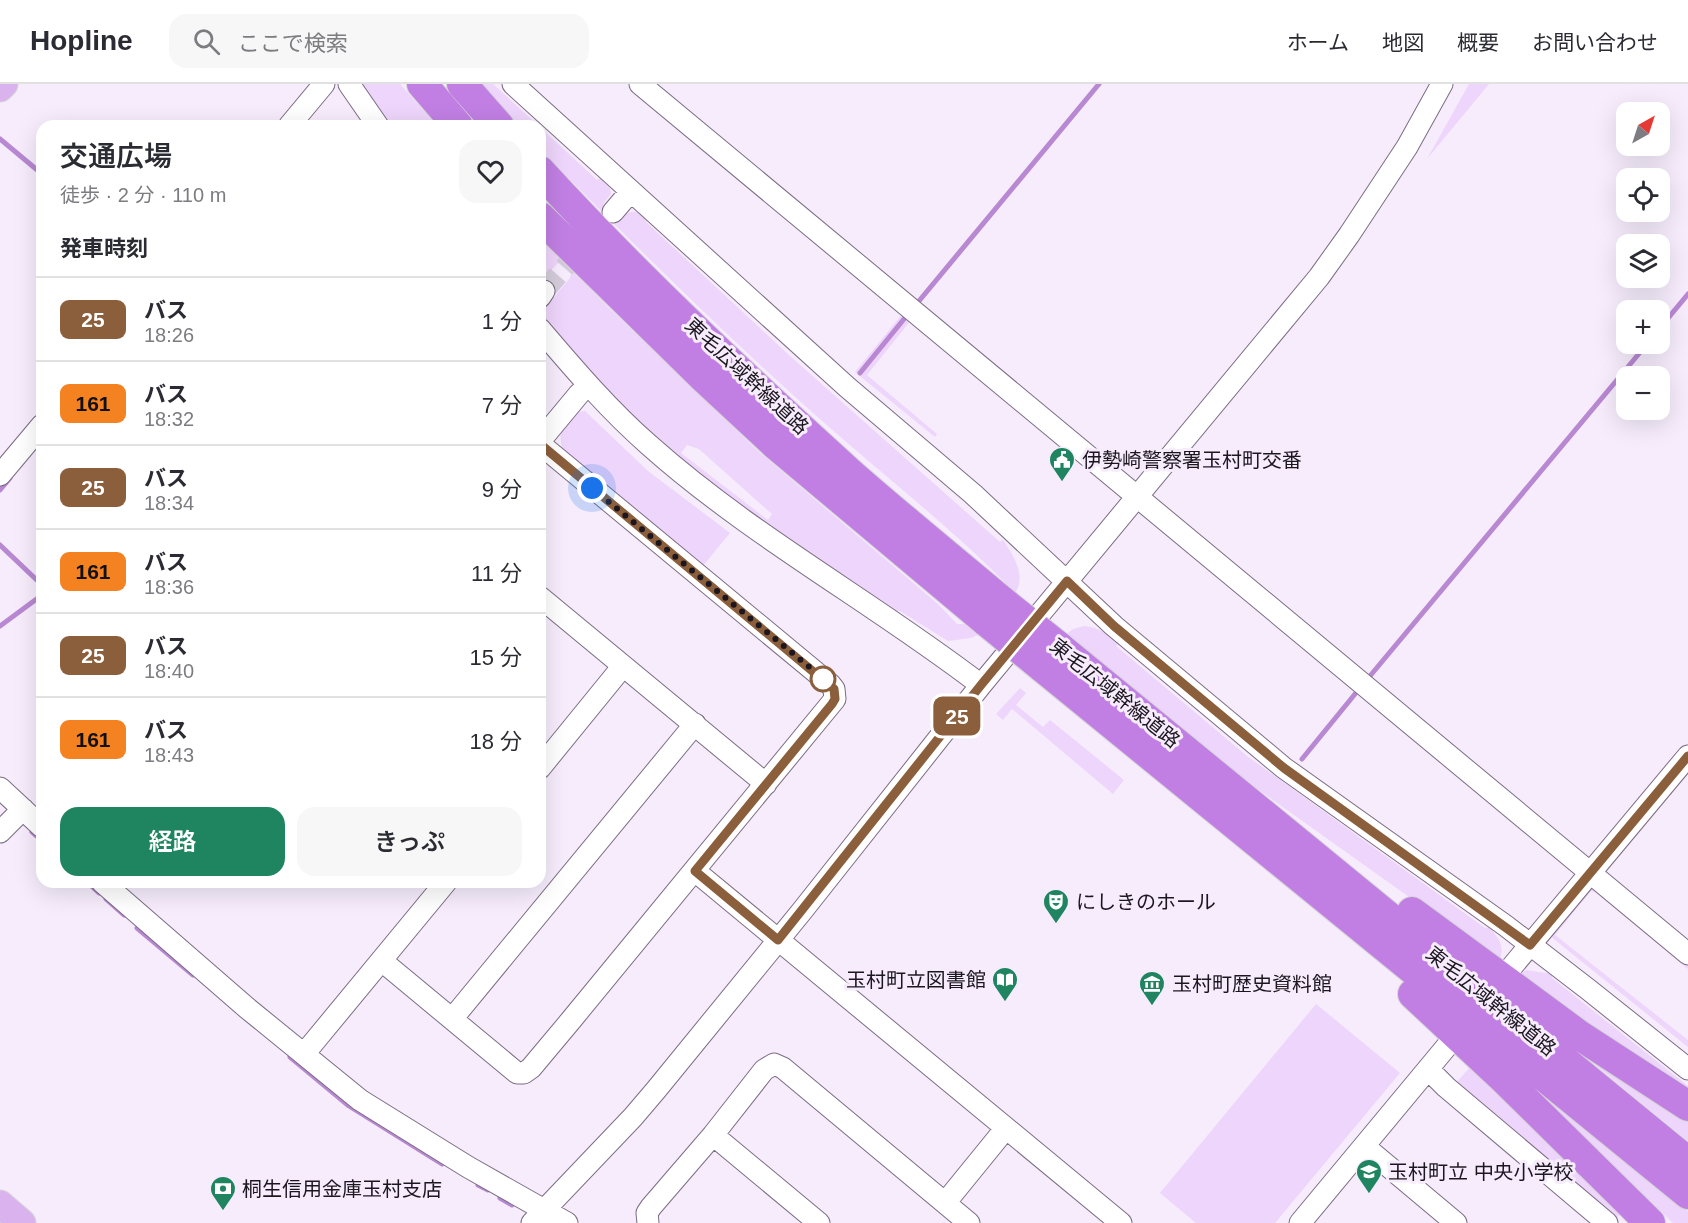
<!DOCTYPE html>
<html lang="ja">
<head>
<meta charset="utf-8">
<style>
	body { margin:0; font-family:Arial,"Noto Sans JP",sans-serif; background:#f7f7f7; color:#2b2b33; height:100vh; display:flex; flex-direction:column; font-size:22px; white-space:nowrap }
	* { box-sizing:border-box; margin:0 }
	p { font-size:20px; color:#7c7c81 }
	.icon { flex:none; width:33px; height:33px; fill:none; stroke:currentColor; stroke-width:2; stroke-linecap:round; stroke-linejoin:round }
	.map { position:relative; flex:1; overflow:hidden }
	.details { position:absolute; left:36px; top:36px; width:510px; height:768px; display:flex; flex-direction:column; background:#fff; border-radius:18px; box-shadow:0 6px 24px #0002 }
	.details>* { flex:none }
	.badge { padding:0 12px; border-radius:9px; font-size:21px; line-height:39px }
	.needle { width:39px; rotate:39deg }
	.controls { position:absolute; left:1616px; top:18px; display:grid; gap:12px }
	.controls a { display:grid; place-items:center; width:54px; height:54px; border-radius:12px; background:#fff; box-shadow:0 6px 24px #0002; font-size:30px }
	.you { position:absolute; width:30px; height:30px; margin:-15px; border:4px solid #fff; border-radius:50%; background:#1a73e8; box-shadow:0 0 0 9px #1a73e833 }
	.map>.badge { position:absolute; translate:-50% -50%; box-shadow:0 0 0 3px #fff }
	h2 { padding:0 24px; font-size:22px; line-height:54px }
	.round { display:grid; place-items:center; flex:none; width:63px; height:63px; border-radius:18px; background:#f7f7f7 }
	.head { display:flex; align-items:center; justify-content:space-between; height:102px; padding:0 24px }
	h1 { font-size:28px; font-weight:600; line-height:45px }
	.action { display:flex; gap:12px; margin-top:auto; padding:12px 24px }
	.action a { flex:1; height:69px; border-radius:18px; background:#1f8560; color:#fff; font-size:24px; font-weight:600; line-height:69px; text-align:center }
	.action a+a { background:#f7f7f7; color:#2b2b33 }
	ul { padding:0; list-style:none }
	li { display:flex; align-items:center; gap:18px; height:84px; padding:0 24px; border-top:2px solid #e1e1e2 }
	li div { flex:1 }
	li b { display:block; font-size:22px }
	li em { font-style:normal }
	li .badge { min-width:66px; font-weight:700; text-align:center }
	header { display:flex; align-items:center; gap:36px; box-sizing:border-box; height:84px; padding:0 30px; background:#fff; border-bottom:2px solid #e1e1e2 }
	header strong { font-size:28px }
	nav { display:flex; gap:33px; margin-inline-start:auto; font-size:21px }
	.search { width:420px; height:54px; background:#f7f7f7; display:flex; align-items:center; gap:15px; box-sizing:border-box; padding:0 21px; border-radius:18px; color:#7c7c81; font-size:22px }
	.map>svg:first-child { display:block }
	.green { fill:#eed5fb; fill-rule:evenodd }
	.lines { fill:none; stroke-linecap:round; stroke-linejoin:round }
	.stream { stroke:#b888d2; stroke-width:5 }
	.minor-tunnel { stroke:#d5ccdb; stroke-width:21; stroke-dasharray:21 10; stroke-linecap:butt }
	.minor-casing { stroke:#7c6d84; stroke-width:23 }
	.major-casing { stroke:#d6d5d7; stroke-width:29 }
	.highway-casing { stroke:#d6d5d7; stroke-width:32 }
	.minor { stroke:#fff; stroke-width:21 }
	.major { stroke:#dab2ee; stroke-width:27 }
	.highway { stroke:#c17fe3; stroke-width:30 }
	.highway-bridge-casing { stroke:#d6d5d7; stroke-width:32; stroke-linecap:butt }
	.highway-bridge { stroke:#c17fe3; stroke-width:30 }
	.line-casing { stroke:#fff; stroke-width:14 }
	.line { stroke:#8b5e3c; stroke-width:9 }
	.walk { stroke:#1c161f; stroke-width:6; stroke-dasharray:0 10.8 }
	.stop-dot { fill:#fff; stroke:#8b5e3c; stroke-width:3 }
	.labels { text-anchor:middle; dominant-baseline:central; stroke-width:6; stroke-linejoin:round; paint-order:stroke }
	.street-label { font-size:20px; fill:#1c161f; stroke:#f6ecfc }
	.poi-label { font-size:20px; fill:#1c161f; stroke:#f6ecfc; text-anchor:start }
</style>
</head>
<body>
<header>
<strong>Hopline</strong>
<div class="search"><svg class="icon" aria-label="search" viewBox="0 0 24 24"><circle cx="10" cy="10" r="6"/><path d="M15 15l6 6"/></svg>ここで検索</div>
<nav><a>ホーム</a><a>地図</a><a>概要</a><a>お問い合わせ</a></nav>
</header>
<div class="map">
<svg width="1688" height="1139" viewBox="0 0 1688 1139">
	<rect width="100%" height="100%" fill="#f6ecfc"/>
	<!-- green -->
	<path class="green" d="M359,0H400L437,42H389Z
		M482,0H493L539,42H518Z
		M1469,0H1489L1427,75Z
		M540,43L597,96L600,94L610,104L611,110L603,120L621,135C631,124 638,127 648,135L646,138L790,272L1000,458L1003,456C1013,471 1027,492 1015,509C955,446 886,394 821,336C724,250 631,158 540,65Z
		M540,154L608,223L759,368L938,520L957,540H965L978,551L971,554L948,557L900,527H892L765,440L668,366L629,331L547,243L540,229L550,214L552,216L570,194L571,190L558,179L540,198ZM687,361L699,365L772,430L768,436L681,369Z
		M903,229L911,236L867,291L937,350L935,353L855,288Z
		M585,327L648,387L730,449L702,483L562,367L560,348L575,328Z
		M1084,542C1098,543 1109,550 1118,560L1116,562L1247,672L1485,844L1489,843C1498,854 1505,861 1500,875L1487,865L1485,867L1228,684L1086,565L1065,551L1073,545Z
		M1020,604L1026,609L1016,621L1043,643L1050,636L1124,696L1113,710L1012,625L1003,636L996,630Z
		M1594,804L1688,881V885L1595,808L1591,807L1555,851L1688,956V963L1550,852L1587,805Z
		M1526,886L1552,890V894L1688,1002V1010L1518,892Z
		M1316,920L1400,989L1275,1139H1196L1160,1109Z
		M1577,966L1688,1037V1057Z
		M1470,983L1622,1127L1616,1135L1611,1132L1612,1129L1457,998Z
		M1528,999L1688,1127V1139H1673Z"/>
	<g class="lines">
		<!-- stream -->
		<path class="stream" d="M0,55L42,90
			M919,217L1099,0
			M1659,245L1688,210
			M860,289L904,235
			M0,406L10,394
			M0,461L42,501
			M0,542L42,511
			M1370,592L1647,260
			M1302,675L1355,610
			M32,748L42,757
			M87,798L99,809
			M106,815L124,831
			M137,844L193,891
			M290,973L349,1022L442,1080
			M478,1101L488,1106
			M500,1114L512,1121"/>
		<!-- minor-tunnel -->
		<path class="minor-tunnel" d="M544,207L585,160"/>
		<defs>
			<path id="minor" d="M349,0L378,42
				M513,0L847,303L973,410L1114,542L1284,684L1506,842L1589,906L1688,985
				M640,0L1688,870
				M289,42L324,0
				M613,128L631,107
				M540,213L544,207
				M540,245C575,286 609,326 649,361C751,452 873,518 981,601
				M540,357L579,310L588,302
				M0,391L42,341
				M540,513L766,700
				M540,684L623,582
				M0,704L42,743
				M0,748L23,725
				M695,787L1121,1139
				M102,798L247,924L360,1016L468,1083L567,1139
				M382,877L517,989H524L531,984L572,935L835,615L834,605L830,600L540,360
				M1510,885L1688,672
				M452,935L695,640
				M304,970L446,798
				M1428,985L1446,1003L1607,1139
				M713,1051L819,1139
				M1364,1062L1456,1139
				M945,1119L1006,1044
				M532,1139L633,1033L656,1006L802,827L981,601L1319,193L1349,151L1407,63L1442,0
				M648,1139L647,1129L651,1123L713,1051L764,986L774,980L783,984L969,1139
				M1300,1139L1452,956"/>
			<path id="major" d="M0,4L4,0
				M0,1120L22,1139"/>
			<path id="highway" d="M422,0L458,42
				M462,0L499,42
				M540,87C637,193 743,292 850,389C900,433 952,475 1003,518
				M540,133L704,294L776,361L987,538
				M1059,563L1688,1078
				M1042,583L1688,1110
				M1412,828L1579,951L1688,1022
				M1413,910L1504,995L1650,1139"/>
		</defs>
		<!-- minor casing -->
		<use href="#minor" class="minor-casing"/>
		<!-- major casing -->
		<use href="#major" class="major-casing"/>
		<!-- highway casing -->
		<use href="#highway" class="highway-casing"/>
		<!-- minor -->
		<use href="#minor" class="minor"/>
		<!-- major -->
		<use href="#major" class="major"/>
		<!-- highway -->
		<use href="#highway" class="highway"/>
		<defs>
			<path id="highway-bridge" d="M1003,518L1059,563
				M987,538L1042,583"/>
		</defs>
		<!-- highway-bridge casing -->
		<use href="#highway-bridge" class="highway-bridge-casing"/>
		<!-- highway-bridge -->
		<use href="#highway-bridge" class="highway-bridge"/>
	</g>
	<g class="lines">
		<defs>
			<path id="line" d="M540,360L834,605L835,615L832,620L695,787L778,856L981,601L1067,497L1114,542L1284,684L1530,861L1688,672"/>
		</defs>
		<!-- line casing -->
		<use href="#line" class="line-casing"/>
		<!-- line -->
		<use href="#line" class="line"/>
		<!-- walk -->
		<path class="walk" d="M592,404L830,600L823,595"/>
	</g>
	<!-- icons -->
	<defs>
		<symbol id="civic-pin" viewBox="-11 -11 22 30"><path d="M0 17L-7.5 6A9.5 9.5 0 1 1 7.5 6Z" fill="#1f8560" stroke="#f6ecfc"/><path d="M-.6-6.5H3V-4.5H.6V-3L4-1V1h2V6H-6V1h2V-1L-.6-3ZM-1.2 2.5V6h2.4V2.5Z" fill="#fff"/></symbol>
		<symbol id="theatre-pin" viewBox="-11 -11 22 30"><path d="M0 17L-7.5 6A9.5 9.5 0 1 1 7.5 6Z" fill="#1f8560" stroke="#f6ecfc"/><path d="M-5-5.5Q0-4 5-5.5V0Q5 5 0 6Q-5 5-5 0ZM-3.3-2.5H-1v1.5H-3.3ZM1-2.5H3.3v1.5H1ZM-2.8 1Q0 5.5 2.8 1Z" fill="#fff"/></symbol>
		<symbol id="library-pin" viewBox="-11 -11 22 30"><path d="M0 17L-7.5 6A9.5 9.5 0 1 1 7.5 6Z" fill="#1f8560" stroke="#f6ecfc"/><path d="M-6-4Q-3-5.5-.7-3.5V5Q-3 3-6 4ZM6-4Q3-5.5 .7-3.5V5Q3 3 6 4Z" fill="#fff"/></symbol>
		<symbol id="museum-pin" viewBox="-11 -11 22 30"><path d="M0 17L-7.5 6A9.5 9.5 0 1 1 7.5 6Z" fill="#1f8560" stroke="#f6ecfc"/><path d="M0-6L6-3V-2H-6V-3ZM-5-1h2V3h-2ZM-1-1h2V3h-2ZM3-1h2V3H3ZM-6 4H6V6H-6Z" fill="#fff"/></symbol>
		<symbol id="school-pin" viewBox="-11 -11 22 30"><path d="M0 17L-7.5 6A9.5 9.5 0 1 1 7.5 6Z" fill="#1f8560" stroke="#f6ecfc"/><path d="M0-5L7-2L0 1L-7-2ZM-4 1L0 2.5L4 1V4Q0 6-4 4Z" fill="#fff"/></symbol>
		<symbol id="bank-pin" viewBox="-11 -11 22 30"><path d="M0 17L-7.5 6A9.5 9.5 0 1 1 7.5 6Z" fill="#1f8560" stroke="#f6ecfc"/><path d="M-6-4H6V4H-6ZM0-2.3a2.3 2.3 0 1 0 0 4.6a2.3 2.3 0 1 0 0-4.6Z" fill="#fff"/></symbol>
	</defs>
	<g fill-rule="evenodd">
		<use href="#civic-pin" x="1047" y="361" width="30" height="40"/>
		<use href="#theatre-pin" x="1041" y="803" width="30" height="40"/>
		<use href="#library-pin" x="990" y="881" width="30" height="40"/>
		<use href="#museum-pin" x="1137" y="885" width="30" height="40"/>
		<use href="#school-pin" x="1354" y="1073" width="30" height="40"/>
		<use href="#bank-pin" x="208" y="1090" width="30" height="40"/>
	</g>
	<!-- markers -->
	<circle class="stop-dot" cx="823" cy="595" r="12"/>
	<g class="labels">
		<!-- street labels -->
		<g class="street-label">
			<text transform="translate(747 292) rotate(43)">東毛広域幹線道路</text>
			<text transform="translate(1115 609) rotate(39)">東毛広域幹線道路</text>
			<text transform="translate(1491 917) rotate(39)">東毛広域幹線道路</text>
		</g>
		<!-- poi labels -->
		<g class="poi-label">
			<text x="1082" y="376">伊勢崎警察署玉村町交番</text>
			<text x="1076" y="818">にしきのホール</text>
			<text x="986" y="896" text-anchor="end">玉村町立図書館</text>
			<text x="1172" y="900">玉村町歴史資料館</text>
			<text x="1388" y="1088">玉村町立 中央小学校</text>
			<text x="242" y="1105">桐生信用金庫玉村支店</text>
		</g>
	</g>
</svg>
<div class="controls">
<a><svg class="needle" viewBox="-14 -14 28 28"><path d="M0-13l5 13h-10z" fill="#e53935"/><path d="M0 13l5-13h-10z" fill="#7c7c81"/></svg></a>
<a><svg class="icon" aria-label="locate" viewBox="0 0 24 24"><circle cx="12" cy="12" r="6"/><path d="M12 2v4M12 18v4M2 12h4M18 12h4"/></svg></a>
<a><svg class="icon" aria-label="layers" viewBox="0 0 24 24"><path d="M12 4l9 5-9 5-9-5zM3 14l9 5 9-5"/></svg></a>
<a>+</a>
<a>−</a>
</div>
<div class="you" style="left:592px;top:404px"></div>
<b class="badge" style="left:957px;top:632px;background:#8b5e3c;color:#fff">25</b>
<section class="details">
<div class="head"><div><h1>交通広場</h1><p>徒歩 · 2 分 · 110 m</p></div><a class="round"><svg class="icon" aria-label="heart" viewBox="0 0 24 24"><path d="M12 20l-8-8c-3-5 5-10 8-4 3-6 11-1 8 4z"/></svg></a></div>
<h2>発車時刻</h2>
<ul>
<li><span class="badge" style="background:#8b5e3c;color:#fff">25</span><div><b>バス</b><p>18:26</p></div><em>1 分</em></li>
<li><span class="badge" style="background:#f58220;color:#111">161</span><div><b>バス</b><p>18:32</p></div><em>7 分</em></li>
<li><span class="badge" style="background:#8b5e3c;color:#fff">25</span><div><b>バス</b><p>18:34</p></div><em>9 分</em></li>
<li><span class="badge" style="background:#f58220;color:#111">161</span><div><b>バス</b><p>18:36</p></div><em>11 分</em></li>
<li><span class="badge" style="background:#8b5e3c;color:#fff">25</span><div><b>バス</b><p>18:40</p></div><em>15 分</em></li>
<li><span class="badge" style="background:#f58220;color:#111">161</span><div><b>バス</b><p>18:43</p></div><em>18 分</em></li>
</ul>
<div class="action"><a>経路</a><a>きっぷ</a></div>
</section>
</div>
</body>
</html>
